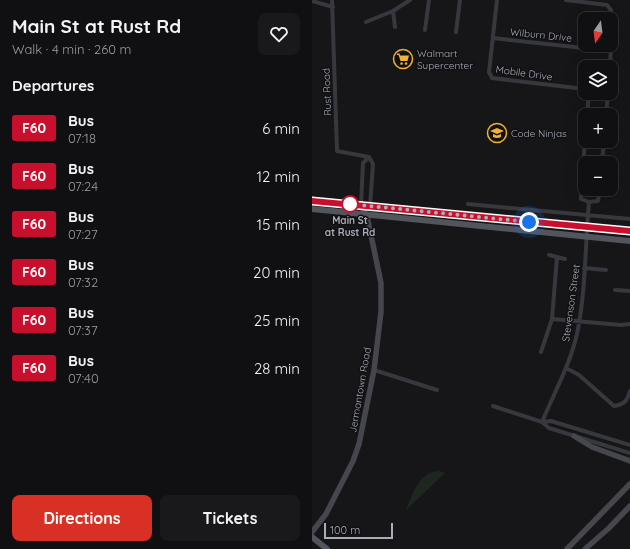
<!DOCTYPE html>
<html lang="en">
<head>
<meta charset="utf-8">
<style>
	body { margin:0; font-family:Quicksand,sans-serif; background:#19191b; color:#f1f3f6; height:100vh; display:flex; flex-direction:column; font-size:15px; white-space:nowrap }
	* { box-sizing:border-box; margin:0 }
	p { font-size:13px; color:#9c9d9f }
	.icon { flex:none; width:22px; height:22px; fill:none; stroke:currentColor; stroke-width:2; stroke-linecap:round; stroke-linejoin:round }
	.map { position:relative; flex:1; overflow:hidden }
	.panel { display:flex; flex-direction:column; background:#101012; width:312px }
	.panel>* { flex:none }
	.badge { padding:0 8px; border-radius:3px; font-size:14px; line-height:26px }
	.needle { width:26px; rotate:194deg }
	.tools { position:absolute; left:266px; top:12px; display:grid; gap:8px }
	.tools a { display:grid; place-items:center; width:40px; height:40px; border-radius:8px; background:#101012; box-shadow:0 4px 16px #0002,0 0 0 1px #303032; font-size:20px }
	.scale { position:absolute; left:12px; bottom:10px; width:69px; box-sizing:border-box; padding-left:4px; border:2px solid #a8adb8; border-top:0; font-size:11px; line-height:14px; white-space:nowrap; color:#a8adb8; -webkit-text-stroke:3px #111113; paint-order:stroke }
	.you { position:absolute; width:20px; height:20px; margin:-10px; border:3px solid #fff; border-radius:50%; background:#1a73e8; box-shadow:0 0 0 6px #1a73e833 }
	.map>.badge { position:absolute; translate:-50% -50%; box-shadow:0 0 0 2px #fff }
	h2 { padding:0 12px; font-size:15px; line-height:36px }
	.round { display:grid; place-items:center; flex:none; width:42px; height:42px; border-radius:8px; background:#19191b }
	.headline { display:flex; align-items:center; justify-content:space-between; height:68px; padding:0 12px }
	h1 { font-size:19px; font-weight:800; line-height:30px }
	.cta { display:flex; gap:8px; margin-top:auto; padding:8px 12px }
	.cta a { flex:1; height:46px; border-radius:8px; background:#d93025; color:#fff; font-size:16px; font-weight:800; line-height:46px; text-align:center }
	.cta a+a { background:#19191b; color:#f1f3f6 }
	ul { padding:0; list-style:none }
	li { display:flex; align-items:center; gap:12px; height:48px; padding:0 12px }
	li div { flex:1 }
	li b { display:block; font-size:15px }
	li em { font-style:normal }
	li .badge { min-width:44px; font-weight:700; text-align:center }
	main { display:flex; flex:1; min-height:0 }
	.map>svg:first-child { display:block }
	.green { fill:#1e261f }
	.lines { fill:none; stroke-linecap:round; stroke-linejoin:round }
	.street { stroke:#37383d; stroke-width:4 }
	.secondary { stroke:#45474d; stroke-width:5.5 }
	.primary { stroke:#53555c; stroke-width:6 }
	.line-casing { stroke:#fff; stroke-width:9 }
	.line { stroke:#c8102e; stroke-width:6 }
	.walk { stroke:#a8adb8; stroke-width:4; stroke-dasharray:0 7.2 }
	.stop-dot { fill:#fff; stroke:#c8102e; stroke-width:2 }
	.labels { text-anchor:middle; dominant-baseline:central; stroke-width:3; stroke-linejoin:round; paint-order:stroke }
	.street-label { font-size:10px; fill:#a8adb8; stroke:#111113 }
	.poi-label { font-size:10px; fill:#a8adb8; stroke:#111113; text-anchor:start }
	.stop-label { font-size:10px; font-weight:bold; fill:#a8adb8; stroke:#111113 }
</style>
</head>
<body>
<main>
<section class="panel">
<div class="headline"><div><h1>Main St at Rust Rd</h1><p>Walk · 4 min · 260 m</p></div><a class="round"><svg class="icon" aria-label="heart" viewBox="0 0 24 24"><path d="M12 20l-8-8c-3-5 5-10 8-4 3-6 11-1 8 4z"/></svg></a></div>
<h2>Departures</h2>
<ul>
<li><span class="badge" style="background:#c8102e;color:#fff">F60</span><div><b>Bus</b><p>07:18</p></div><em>6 min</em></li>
<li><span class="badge" style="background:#c8102e;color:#fff">F60</span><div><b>Bus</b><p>07:24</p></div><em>12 min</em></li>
<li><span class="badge" style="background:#c8102e;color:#fff">F60</span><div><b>Bus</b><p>07:27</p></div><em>15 min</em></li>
<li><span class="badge" style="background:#c8102e;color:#fff">F60</span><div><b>Bus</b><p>07:32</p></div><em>20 min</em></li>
<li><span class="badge" style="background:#c8102e;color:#fff">F60</span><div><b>Bus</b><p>07:37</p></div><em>25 min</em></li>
<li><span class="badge" style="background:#c8102e;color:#fff">F60</span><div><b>Bus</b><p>07:40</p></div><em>28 min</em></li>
</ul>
<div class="cta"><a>Directions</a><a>Tickets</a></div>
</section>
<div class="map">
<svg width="318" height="549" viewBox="0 0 318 549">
	<rect width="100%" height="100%" fill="#161618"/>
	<!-- green -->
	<path class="green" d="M127,471L133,473L94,510C100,494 108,471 127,471Z"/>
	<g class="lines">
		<!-- street -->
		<path class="street" d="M20,0L25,151L57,157
			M185,0L177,72L180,78L273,89
			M254,0L295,5L299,10V33
			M0,1L21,7
			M81,11L83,27
			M54,22L81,11L98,0
			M113,30L117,0
			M144,32L148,0
			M181,38L299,51
			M298,67L299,45
			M275,115L277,93
			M294,115L296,93
			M273,138L269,199L277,202L286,201L288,189
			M290,163L292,141
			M156,204L318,219
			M49,205L51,163L57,157L61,164L58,206
			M237,255L253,259
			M272,268L294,270
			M303,290L318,291
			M240,319L309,325L318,324
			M229,352L240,319L245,257
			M254,368L267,375L302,406C313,404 315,401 318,391
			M62,370L125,390
			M181,406L230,422L237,428L318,453
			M230,422C242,393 258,365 265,334C274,291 273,246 277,202
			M230,422L239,421L318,445"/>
		<!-- secondary -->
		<path class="secondary" d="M262,436L280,447L318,461
			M0,532L14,514L41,461L47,444L62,370L69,312V283L55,216L49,205
			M255,549L318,484
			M273,549L297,528L318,506"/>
		<!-- primary -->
		<path class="primary" d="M0,200L318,231
			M0,209L318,241
			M0,537L15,549"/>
	</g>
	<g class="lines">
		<defs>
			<path id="line" d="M0,201L318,231"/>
		</defs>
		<!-- line casing -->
		<use href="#line" class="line-casing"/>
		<!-- line -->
		<use href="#line" class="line"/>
		<!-- walk -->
		<path class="walk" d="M38,204L217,222"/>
	</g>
	<!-- icons -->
	<defs>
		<symbol id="supermarket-ring" viewBox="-11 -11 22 22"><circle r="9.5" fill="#111113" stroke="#f2b134" stroke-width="1.5"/><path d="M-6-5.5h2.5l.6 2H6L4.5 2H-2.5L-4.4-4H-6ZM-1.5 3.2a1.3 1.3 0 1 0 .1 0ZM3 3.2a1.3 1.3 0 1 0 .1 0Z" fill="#f2b134"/></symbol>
		<symbol id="school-ring" viewBox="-11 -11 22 22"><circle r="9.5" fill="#111113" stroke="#f2b134" stroke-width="1.5"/><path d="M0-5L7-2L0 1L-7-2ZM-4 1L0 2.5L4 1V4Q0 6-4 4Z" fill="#f2b134"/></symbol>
	</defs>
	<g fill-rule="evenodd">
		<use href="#supermarket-ring" x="80" y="48" width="22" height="22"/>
		<use href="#school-ring" x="174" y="122" width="22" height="22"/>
	</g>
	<!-- markers -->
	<circle class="stop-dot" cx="38" cy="204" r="8"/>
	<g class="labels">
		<!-- street labels -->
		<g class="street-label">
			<text transform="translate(229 35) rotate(6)">Wilburn Drive</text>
			<text transform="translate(212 73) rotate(8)">Mobile Drive</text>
			<text transform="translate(15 92) rotate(-92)">Rust Road</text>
			<text transform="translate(259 303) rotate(-82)">Stevenson Street</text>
			<text transform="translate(48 390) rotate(-80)">Jermantown Road</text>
		</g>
		<!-- poi labels -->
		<g class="poi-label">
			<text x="105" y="53">Walmart<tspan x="105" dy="12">Supercenter</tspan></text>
			<text x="199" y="133">Code Ninjas</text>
		</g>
		<!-- stop labels -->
		<g class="stop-label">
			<text x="38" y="220">Main St<tspan x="38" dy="12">at Rust Rd</tspan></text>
		</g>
	</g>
</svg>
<div class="tools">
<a><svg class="needle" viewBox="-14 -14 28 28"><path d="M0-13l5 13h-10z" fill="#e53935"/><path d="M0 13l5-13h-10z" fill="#9c9d9f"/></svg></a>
<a><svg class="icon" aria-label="layers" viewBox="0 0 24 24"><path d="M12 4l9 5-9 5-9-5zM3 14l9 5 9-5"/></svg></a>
<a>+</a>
<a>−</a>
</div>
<div class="scale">100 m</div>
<div class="you" style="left:217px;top:222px"></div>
</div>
</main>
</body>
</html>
